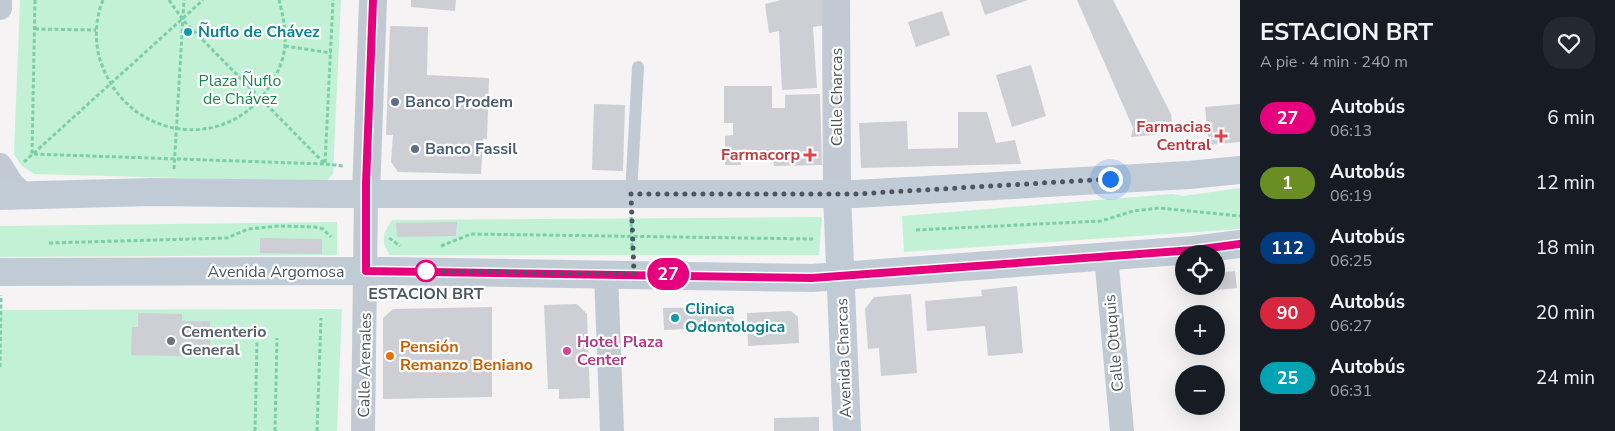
<!DOCTYPE html>
<html lang="es">
<head>
<meta charset="utf-8">
<style>
	body { margin:0; font-family:"Nunito Sans",sans-serif; background:#242831; color:#f1f3f6; height:100vh; display:flex; flex-direction:column; font-size:19px; white-space:nowrap }
	* { box-sizing:border-box; margin:0 }
	p { font-size:16px; color:#9ea1a6 }
	.icon { flex:none; width:28px; height:28px; fill:none; stroke:currentColor; stroke-width:2; stroke-linecap:round; stroke-linejoin:round }
	.map { position:relative; flex:1; overflow:hidden }
	.details { display:flex; flex-direction:column; background:#171b24; width:375px }
	.details>* { flex:none }
	.badge { padding:0 10px; border-radius:16px; font-size:18px; line-height:32px }
	.buttons { position:absolute; left:1175px; top:245px; display:grid; gap:10px }
	.buttons a { display:grid; place-items:center; width:50px; height:50px; border-radius:50%; background:#171b24; box-shadow:0 5px 20px #0002; font-size:25px }
	.you { position:absolute; width:25px; height:25px; margin:-12px; border:4px solid #fff; border-radius:50%; background:#1a73e8; box-shadow:0 0 0 8px #1a73e833 }
	.map>.badge { position:absolute; translate:-50% -50%; box-shadow:0 0 0 2px #fff }
	.round { display:grid; place-items:center; flex:none; width:52px; height:52px; border-radius:20px; background:#242831 }
	.summary { display:flex; align-items:center; justify-content:space-between; height:85px; padding:0 20px }
	h1 { font-size:24px; font-weight:700; line-height:38px }
	ul { padding:0; list-style:none }
	li { display:flex; align-items:center; gap:15px; height:65px; padding:0 20px }
	li div { flex:1 }
	li b { display:block; font-size:19px }
	li em { font-style:normal }
	li .badge { min-width:55px; font-weight:700; text-align:center }
	main { display:flex; flex:1; min-height:0 }
	.map>svg:first-child { display:block }
	.green { fill:#c3f1d5 }
	.building { fill:#cdcfd5 }
	.lines { fill:none; stroke-linecap:round; stroke-linejoin:round }
	.path { stroke:#7ad0a6; stroke-width:3; stroke-dasharray:4 2.5; stroke-linecap:butt }
	.service { stroke:#c1cad2; stroke-width:12 }
	.minor { stroke:#c1cad2; stroke-width:24 }
	.tertiary { stroke:#c1cad2; stroke-width:28 }
	.secondary { stroke:#c1cbd6; stroke-width:28 }
	.line-casing { stroke:#fff; stroke-width:11 }
	.line { stroke:#e6007e; stroke-width:8 }
	.walk { stroke:#4a5661; stroke-width:5; stroke-dasharray:0 9 }
	.culture-dot { fill:#0f9aa8; stroke:#fff; stroke-width:2 }
	.service-dot { fill:#5c6f8a; stroke:#fff; stroke-width:2 }
	.health-dot { fill:#e0444e; stroke:#fff; stroke-width:2 }
	.stop-dot { fill:#fff; stroke:#e6007e; stroke-width:2.5 }
	.worship-dot { fill:#6b7280; stroke:#fff; stroke-width:2 }
	.hotel-dot { fill:#d1479c; stroke:#fff; stroke-width:2 }
	.food-dot { fill:#e8710a; stroke:#fff; stroke-width:2 }
	.labels { text-anchor:middle; dominant-baseline:central; stroke-width:4.5; stroke-linejoin:round; paint-order:stroke }
	.culture-label { font-size:16px; font-weight:bold; fill:#0d838f; stroke:#fff; text-anchor:start }
	.park-label { font-size:16px; fill:#17864f; stroke:#fff }
	.street-label { font-size:16px; fill:#4a5661; stroke:#fff }
	.service-label { font-size:16px; font-weight:bold; fill:#4e5e75; stroke:#fff; text-anchor:start }
	.health-label { font-size:16px; font-weight:bold; fill:#be3a42; stroke:#fff; text-anchor:end }
	.stop-label { font-size:16px; font-weight:bold; fill:#4a5661; stroke:#fff }
	.worship-label { font-size:16px; font-weight:bold; fill:#5b616d; stroke:#fff; text-anchor:start }
	.hotel-label { font-size:16px; font-weight:bold; fill:#b23c85; stroke:#fff; text-anchor:start }
	.food-label { font-size:16px; font-weight:bold; fill:#c56008; stroke:#fff; text-anchor:start }
</style>
</head>
<body>
<main>
<div class="map">
<svg width="1240" height="431" viewBox="0 0 1240 431">
	<rect width="100%" height="100%" fill="#f5f3f3"/>
	<!-- green -->
	<path class="green" d="M20,0H341L333,174L326,182L34,174L21,165L14,154Z
		M1240,188V229L904,252L902,216L1172,194L1183,196Z
		M822,217L819,255H390C380,242 383,233 392,220Z
		M337,222V255L0,257V226Z
		M342,309L337,431H0V310Z"/>
	<!-- building -->
	<path class="building" d="M411,0H456L455,11L411,7Z
		M781,0H822L826,25L813,27L817,88L782,90L779,31L769,33L765,4Z
		M980,0H1028L985,15Z
		M1077,0H1113L1171,114L1173,133L1131,137L1133,128Z
		M942,11L950,35L916,47L908,22Z
		M390,26L428,27L427,75L489,78L487,139H483L481,174L398,172L391,162L393,135H386Z
		M1031,65L1046,116L1012,127L996,75Z
		M724,86H772V108H785V95L820,94L822,165L774,166L772,156H741V165H725V136L733,135V123H724Z
		M594,104L625,105L623,171L592,170Z
		M1240,104V142L1209,145L1205,107Z
		M958,112H987L996,143L1015,140L1021,164L861,168L859,123L907,121L908,149L958,148Z
		M457,222L456,236L397,237L396,223Z
		M260,238L322,239V254L260,253Z
		M1235,271L1237,288L1196,292V286H1216V273Z
		M1017,286L1023,353L988,356L985,326L927,331L925,301L982,296L981,290Z
		M911,294L917,373L881,376L879,348L868,349L865,309L874,297Z
		M577,304L587,314L590,398L559,399V389H548L544,305Z
		M492,307V397L383,399V318L393,309Z
		M733,307L734,327L664,330L663,308Z
		M791,311L798,317L799,343L748,346L747,313Z
		M138,313L182,314V321H210V357L131,355L132,327H138Z
		M819,417V431H774V418Z"/>
	<g class="lines">
		<!-- path -->
		<path class="path" d="M35,0L32,154L325,164L333,0
			M103,0C94,22 94,49 104,70C133,140 227,152 269,87C277,75 284,60 285,45C286,29 283,15 279,0
			M169,0L183,20L325,164L343,166
			M35,29L96,30
			M285,46L331,53
			M24,162L203,0
			M174,169L184,0
			M631,217L632,251
			M916,230L1101,221L1133,211L1159,208L1240,216
			M389,238L400,246
			M49,243L227,238L248,229L279,226L315,227L323,229L331,237
			M441,246L471,234L814,239
			M0,367L1,295
			M255,431L257,340
			M275,431L277,338
			M317,431L321,318"/>
		<!-- service -->
		<path class="service" d="M631,194L638,67"/>
		<!-- minor -->
		<path class="minor" d="M0,8V0
			M0,165L12,184L24,195
			M1106,256L1122,431
			M606,274L612,431
			M363,431L366,194"/>
		<!-- tertiary -->
		<path class="tertiary" d="M836,0L837,195
			M366,194L373,0"/>
		<!-- secondary -->
		<path class="secondary" d="M837,195L847,431
			M0,196L152,192L331,194H855L1189,175L1240,170
			M0,272L389,271L812,278L1193,250L1240,244"/>
	</g>
	<g class="lines">
		<defs>
			<path id="line" d="M373,0L366,183V271L812,278L1194,250L1240,244"/>
		</defs>
		<!-- line casing -->
		<use href="#line" class="line-casing"/>
		<!-- line -->
		<use href="#line" class="line"/>
		<!-- walk -->
		<path class="walk" d="M426,271L634,274L631,194H855L1110,179"/>
	</g>
	<!-- markers -->
	<g class="culture-dot">
		<circle cx="188" cy="32" r="5"/>
		<circle cx="675" cy="318" r="5"/>
	</g>
	<g class="service-dot">
		<circle cx="395" cy="102" r="5"/>
		<circle cx="415" cy="149" r="5"/>
	</g>
	<g class="health-dot">
		<path d="M1218.5 128.5h5v5h5v5h-5v5h-5v-5h-5v-5h5z"/>
		<path d="M807.5 147.5h5v5h5v5h-5v5h-5v-5h-5v-5h5z"/>
	</g>
	<circle class="stop-dot" cx="426" cy="271" r="10"/>
	<circle class="worship-dot" cx="171" cy="341" r="5"/>
	<circle class="hotel-dot" cx="567" cy="351" r="5"/>
	<circle class="food-dot" cx="390" cy="356" r="5"/>
	<g class="labels">
		<!-- culture labels -->
		<g class="culture-label">
			<text x="198" y="32">Ñuflo de Chávez</text>
			<text x="685" y="309">Clinica<tspan x="685" dy="18">Odontologica</tspan></text>
		</g>
		<!-- park labels -->
		<g class="park-label">
			<text x="240" y="81">Plaza Ñuflo<tspan x="240" dy="18">de Chávez</tspan></text>
		</g>
		<!-- street labels -->
		<g class="street-label">
			<text transform="translate(837 97) rotate(-90)">Calle Charcas</text>
			<text x="276" y="272">Avenida Argomosa</text>
			<text transform="translate(1114 343) rotate(-95)">Calle Otuquis</text>
			<text transform="translate(844 358) rotate(-92)">Avenida Charcas</text>
			<text transform="translate(365 365) rotate(-89)">Calle Arenales</text>
		</g>
		<!-- service labels -->
		<g class="service-label">
			<text x="405" y="102">Banco Prodem</text>
			<text x="425" y="149">Banco Fassil</text>
		</g>
		<!-- health labels -->
		<g class="health-label">
			<text x="1211" y="127">Farmacias<tspan x="1211" dy="18">Central</tspan></text>
			<text x="800" y="155">Farmacorp</text>
		</g>
		<!-- stop labels -->
		<g class="stop-label">
			<text x="426" y="294">ESTACION BRT</text>
		</g>
		<!-- worship labels -->
		<g class="worship-label">
			<text x="181" y="332">Cementerio<tspan x="181" dy="18">General</tspan></text>
		</g>
		<!-- hotel labels -->
		<g class="hotel-label">
			<text x="577" y="342">Hotel Plaza<tspan x="577" dy="18">Center</tspan></text>
		</g>
		<!-- food labels -->
		<g class="food-label">
			<text x="400" y="347">Pensión<tspan x="400" dy="18">Remanzo Beniano</tspan></text>
		</g>
	</g>
</svg>
<div class="buttons">
<a><svg class="icon" aria-label="locate" viewBox="0 0 24 24"><circle cx="12" cy="12" r="6"/><path d="M12 2v4M12 18v4M2 12h4M18 12h4"/></svg></a>
<a>+</a>
<a>−</a>
</div>
<div class="you" style="left:1110px;top:179px"></div>
<b class="badge" style="left:668px;top:274px;background:#e6007e;color:#fff">27</b>
</div>
<section class="details">
<div class="summary"><div><h1>ESTACION BRT</h1><p>A pie · 4 min · 240 m</p></div><a class="round"><svg class="icon" aria-label="heart" viewBox="0 0 24 24"><path d="M12 20l-8-8c-3-5 5-10 8-4 3-6 11-1 8 4z"/></svg></a></div>
<ul>
<li><span class="badge" style="background:#e6007e;color:#fff">27</span><div><b>Autobús</b><p>06:13</p></div><em>6 min</em></li>
<li><span class="badge" style="background:#6b8e23;color:#fff">1</span><div><b>Autobús</b><p>06:19</p></div><em>12 min</em></li>
<li><span class="badge" style="background:#003b80;color:#fff">112</span><div><b>Autobús</b><p>06:25</p></div><em>18 min</em></li>
<li><span class="badge" style="background:#d7263d;color:#fff">90</span><div><b>Autobús</b><p>06:27</p></div><em>20 min</em></li>
<li><span class="badge" style="background:#00a3b4;color:#fff">25</span><div><b>Autobús</b><p>06:31</p></div><em>24 min</em></li>
</ul>
</section>
</main>
</body>
</html>
